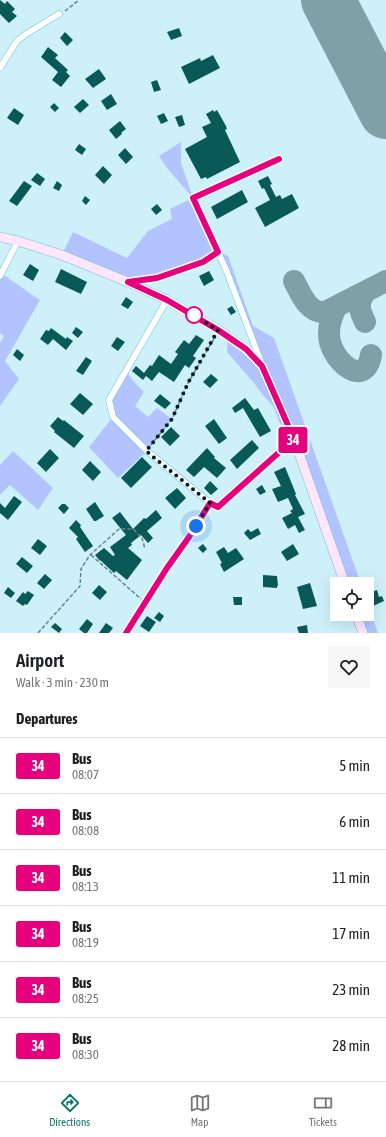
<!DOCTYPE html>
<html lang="en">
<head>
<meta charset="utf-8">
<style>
	body { margin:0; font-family:"Asap Condensed",sans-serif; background:#f6f6f6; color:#202124; height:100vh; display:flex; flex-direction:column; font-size:15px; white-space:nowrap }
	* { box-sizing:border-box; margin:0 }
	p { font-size:13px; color:#757577 }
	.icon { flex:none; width:22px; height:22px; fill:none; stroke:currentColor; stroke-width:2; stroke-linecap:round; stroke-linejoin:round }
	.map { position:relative; height:633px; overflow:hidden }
	.details { display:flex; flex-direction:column; background:#fff; flex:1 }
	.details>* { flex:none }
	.badge { padding:0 8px; border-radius:3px; font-size:14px; line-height:26px }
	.fabs { position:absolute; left:330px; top:577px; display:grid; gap:8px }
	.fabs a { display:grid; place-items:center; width:44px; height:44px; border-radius:0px; background:#fff; box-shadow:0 4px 16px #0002; font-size:20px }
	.you { position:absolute; width:20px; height:20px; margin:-10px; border:3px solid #fff; border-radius:50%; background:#1a73e8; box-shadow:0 0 0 6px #1a73e833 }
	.map>.badge { position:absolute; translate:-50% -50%; box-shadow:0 0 0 2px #fff }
	h2 { padding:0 16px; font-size:15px; line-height:36px }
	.round { display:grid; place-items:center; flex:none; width:42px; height:42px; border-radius:0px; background:#f6f6f6 }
	.summary { display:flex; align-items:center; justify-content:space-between; height:68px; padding:0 16px }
	h1 { font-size:19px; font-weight:600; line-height:30px }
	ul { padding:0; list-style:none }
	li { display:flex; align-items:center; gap:12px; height:56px; padding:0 16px; border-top:1px solid #e0e0e0 }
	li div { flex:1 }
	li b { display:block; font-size:15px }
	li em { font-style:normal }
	li .badge { min-width:44px; font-weight:700; text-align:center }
	.menu { display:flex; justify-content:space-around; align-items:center; height:56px; border-top:1px solid #e0e0e0; background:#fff; font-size:11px; color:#757577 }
	.menu a { display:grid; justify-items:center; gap:2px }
	.menu .on { color:#0f766e }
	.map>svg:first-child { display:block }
	.green { fill:#b2c3ff }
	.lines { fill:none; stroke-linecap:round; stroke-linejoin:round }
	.taxiway { stroke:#7fa0a7; stroke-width:22 }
	.runway { stroke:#7fa0a7; stroke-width:54 }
	.building { fill:#085957 }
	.service-casing { stroke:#64c4d7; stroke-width:4 }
	.minor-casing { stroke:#64c4d7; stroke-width:7 }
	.secondary-casing { stroke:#64c4d7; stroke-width:10 }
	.path { stroke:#65858c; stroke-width:1.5; stroke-dasharray:4 2; stroke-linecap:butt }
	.service { stroke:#fff; stroke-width:3 }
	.minor { stroke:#fff; stroke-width:6 }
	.secondary { stroke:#ffe6fb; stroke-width:9 }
	.line-casing { stroke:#fff; stroke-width:9 }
	.line { stroke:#e6007e; stroke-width:6 }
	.walk { stroke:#001d23; stroke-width:4; stroke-dasharray:0 7.2 }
	.stop-dot { fill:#fff; stroke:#e6007e; stroke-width:2 }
</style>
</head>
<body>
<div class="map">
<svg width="386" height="633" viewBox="0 0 386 633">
	<rect width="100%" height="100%" fill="#cef1f9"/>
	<!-- green -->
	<path class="green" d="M181,142V163L193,198L218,252L228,256L253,326L274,338L361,584H345L294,439L288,444L273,406L262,394L254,383L227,352L228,336L261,365L218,252L157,278L128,282L62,255L73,232L127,258L148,231L172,219L170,209L193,198L167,168L159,156Z
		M2,274L40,300L5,361L19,379L0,406V343L4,336L0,333V276Z
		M126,371L134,382L144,392L135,406L148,417L157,408L172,419L147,451L118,478L89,447L113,417L109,400Z
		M13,451L53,488L38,510L10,485L0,495V465Z
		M367,602L378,633H363L356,614H367Z"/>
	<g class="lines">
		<!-- taxiway -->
		<path class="taxiway" d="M294,281C300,292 308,314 325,312C328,311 333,308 337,306
			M365,292C357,305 359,309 365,322
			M371,355C365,391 328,359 329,333C329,323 332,315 337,306L386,281"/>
		<!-- runway -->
		<path class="runway" d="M328,0L386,112"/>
	</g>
	<!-- building -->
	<path class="building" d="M0,0L5,4L7,1L15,9L12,12L17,16L9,23L0,14Z
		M179,28L182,36L171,40L167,32Z
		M65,32L73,40L67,46L60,38Z
		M48,47L58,55L55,58L68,70L66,72L70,76L61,87L52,80L58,72L41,57Z
		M213,55L220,68L189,84L181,67L200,58L201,61Z
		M99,69L106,79L93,88L85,79Z
		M157,80L161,90L154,92L151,82Z
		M111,94L117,104L107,110L101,101Z
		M83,99L89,105L80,113L74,107Z
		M54,103L59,108L55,112L50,107Z
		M14,108L24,115L18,125L7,118Z
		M213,110L214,112L217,110L226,126L227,129L225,130L240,162L207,179L206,177L201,179L185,149L207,137L202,127L211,123L206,114Z
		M164,113L168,121L161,124L157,116Z
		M182,115L185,125L179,127L175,117Z
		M120,121L126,129L121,133L122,134L116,139L109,130Z
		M79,144L86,149L82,155L75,150Z
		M125,148L133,157L126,164L118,155Z
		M103,166L112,175L104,184L95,175Z
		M37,173L45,179L40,186L31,180Z
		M268,176L272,184L270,185L276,197L280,195L282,199L292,194L299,208L265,227L255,208L270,200L264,188L262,189L258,181Z
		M24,181L32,186L17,206L9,201Z
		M57,181L62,185L59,191L53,188Z
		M242,190L248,202L217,219L211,207Z
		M85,196L90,200L86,205L82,201Z
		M157,204L162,210L156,215L151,209Z
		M30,264L39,270L33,281L23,275Z
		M61,269L87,282L81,294L55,282Z
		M209,271L214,280L204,286L199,276Z
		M126,297L133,302L128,309L121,305Z
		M232,306L236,312L231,315L227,309Z
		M76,327L83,332L78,338L72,333Z
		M51,328L66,339L67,337L73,341L66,350L53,339L48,345L40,339L46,330L49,331Z
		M196,335L204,340L193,356L196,358L189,368L185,365L174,382L159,372L152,381L146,376L143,380L132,371L136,366L144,373L150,365L152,366L159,355L171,364L178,354L175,352L184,340L189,344Z
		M117,337L125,342L118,351L111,346Z
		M17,349L24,355L20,361L13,355Z
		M86,357L92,361L83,375L76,371Z
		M211,374L218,380L210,388L203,382Z
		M80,393L93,404L83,415L70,404Z
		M160,394L171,403L165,409L154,401Z
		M245,398L254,410L258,408L271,431L260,437L243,408L235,413L232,408Z
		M58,417L63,421L64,420L84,436L74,448L54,432L55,431L50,426Z
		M214,419L227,438L219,444L205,426Z
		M171,427L180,436L170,446L161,437Z
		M252,440L259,448L237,469L230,460Z
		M207,448L215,457L214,458L226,468L217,478L204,467L194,477L186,470Z
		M50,449L59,458L46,472L37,463Z
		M142,457L152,467L131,488L121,478Z
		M90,461L101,472L93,481L82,470Z
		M285,467L296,494L295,495L305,514L298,517L305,530L299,533L295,525L288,529L282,518L292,513L290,511L293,509L288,498L278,502L272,489L281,486L274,472Z
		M210,481L218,489L211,495L204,488Z
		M262,485L266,492L260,495L256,489Z
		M177,488L186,498L175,509L165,498Z
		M14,496L22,502L8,520L0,513V503L5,508Z
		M95,502L104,516L96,521H94L86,509Z
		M62,504H65L69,508L64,514L58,508Z
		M156,510L162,518L147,531L153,538L148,543L141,535L131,543L132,545L128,548L142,560L127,580L116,571L114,573L100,560V561L95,555L104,548L113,556L115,555L110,547L126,535L112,518L120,512L133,529L144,518L146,519Z
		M76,520L81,525L80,527L93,546L85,552L76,539L78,537L69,528Z
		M258,528L261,534L250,540L244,533L248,529L251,532Z
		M38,539L47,546L40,555L31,548Z
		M203,544L207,549L203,553L198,548Z
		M293,544L299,554L287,561L281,552Z
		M224,547L228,553L236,548L244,559L224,572L220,564L222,563L216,552Z
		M22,557L33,566L27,573L16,564Z
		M45,574L52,580L44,589L37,583Z
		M263,575L277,576L278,586H277V588L263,587Z
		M310,583L317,606L303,609L297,587Z
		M99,585L107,592L100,600L92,593Z
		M8,587L15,593L11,598L4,593Z
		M377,590L379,597L382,596L384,601L373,606L368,593Z
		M28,591L34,595L27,605L25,604L23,606L16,601L23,592L25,594Z
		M233,597H242V605H234Z
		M159,612L164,616L160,622L154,618Z
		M147,616L156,622L149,632L140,626Z
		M87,619L93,624L87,633H84L79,629Z
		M55,623L62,629L59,633L51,627Z
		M106,623L113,628L109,633H99Z
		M307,625L308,633H299L297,627Z"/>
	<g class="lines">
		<defs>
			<path id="service" d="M218,252L193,198L279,159"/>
			<path id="minor" d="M0,68L17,41L26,34L59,14
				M0,276L18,241
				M129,281L157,278L203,261L218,252L227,272L261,362
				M167,300L109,400L113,417L147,451L210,503
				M126,633L167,568L189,537L210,503L218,507L294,439"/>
			<path id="secondary" d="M0,237L18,241L62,255L128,282L167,300L219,330L245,349L262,366L294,439L345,584
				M356,614L363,633"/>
		</defs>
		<!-- service casing -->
		<use href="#service" class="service-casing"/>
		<!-- minor casing -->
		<use href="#minor" class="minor-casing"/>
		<!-- secondary casing -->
		<use href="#secondary" class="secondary-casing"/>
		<!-- path -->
		<path class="path" d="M65,11L79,0
			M151,445L172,419L188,383L215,337
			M91,555L141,599
			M38,633L80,586L81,569L90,555L119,529H133L142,538L145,549"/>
		<!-- service -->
		<use href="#service" class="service"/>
		<!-- minor -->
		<use href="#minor" class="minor"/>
		<!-- secondary -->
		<use href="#secondary" class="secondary"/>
	</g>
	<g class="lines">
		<defs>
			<path id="line" d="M126,633L167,568L189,537L210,503L218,507L294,439L262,366L246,349L218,330L167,300L128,282L157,278L203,262L218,252L193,198L279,159"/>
		</defs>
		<!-- line casing -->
		<use href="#line" class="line-casing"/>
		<!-- line -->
		<use href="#line" class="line"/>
		<!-- walk -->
		<path class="walk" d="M194,315L218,330L188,383L172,419L146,451L210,503L196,526"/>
	</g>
	<!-- markers -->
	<circle class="stop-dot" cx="194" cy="315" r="8"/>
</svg>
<div class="fabs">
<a><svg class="icon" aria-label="locate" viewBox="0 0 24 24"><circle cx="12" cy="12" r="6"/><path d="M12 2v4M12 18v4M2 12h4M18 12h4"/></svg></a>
</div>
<div class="you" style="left:196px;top:526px"></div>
<b class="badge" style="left:293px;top:440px;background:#e6007e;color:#fff">34</b>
</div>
<section class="details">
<div class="summary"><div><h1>Airport</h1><p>Walk · 3 min · 230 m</p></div><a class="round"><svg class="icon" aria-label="heart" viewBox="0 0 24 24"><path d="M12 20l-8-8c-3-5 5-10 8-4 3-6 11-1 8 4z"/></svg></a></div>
<h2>Departures</h2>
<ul>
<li><span class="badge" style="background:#e6007e;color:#fff">34</span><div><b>Bus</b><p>08:07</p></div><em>5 min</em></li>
<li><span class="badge" style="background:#e6007e;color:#fff">34</span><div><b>Bus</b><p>08:08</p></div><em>6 min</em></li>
<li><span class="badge" style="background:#e6007e;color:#fff">34</span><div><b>Bus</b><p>08:13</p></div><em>11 min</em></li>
<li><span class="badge" style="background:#e6007e;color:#fff">34</span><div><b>Bus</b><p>08:19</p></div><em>17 min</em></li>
<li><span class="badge" style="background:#e6007e;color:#fff">34</span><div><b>Bus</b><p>08:25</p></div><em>23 min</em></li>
<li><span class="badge" style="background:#e6007e;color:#fff">34</span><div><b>Bus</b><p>08:30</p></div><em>28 min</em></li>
</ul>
</section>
<nav class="menu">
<a class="on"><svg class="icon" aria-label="directions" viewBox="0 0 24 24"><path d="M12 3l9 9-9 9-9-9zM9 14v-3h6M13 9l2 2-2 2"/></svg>Directions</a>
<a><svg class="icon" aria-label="map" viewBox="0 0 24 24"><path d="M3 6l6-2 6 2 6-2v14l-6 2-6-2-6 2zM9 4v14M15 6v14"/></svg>Map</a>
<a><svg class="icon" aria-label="tickets" viewBox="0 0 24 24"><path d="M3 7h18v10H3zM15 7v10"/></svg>Tickets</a>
</nav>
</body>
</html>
